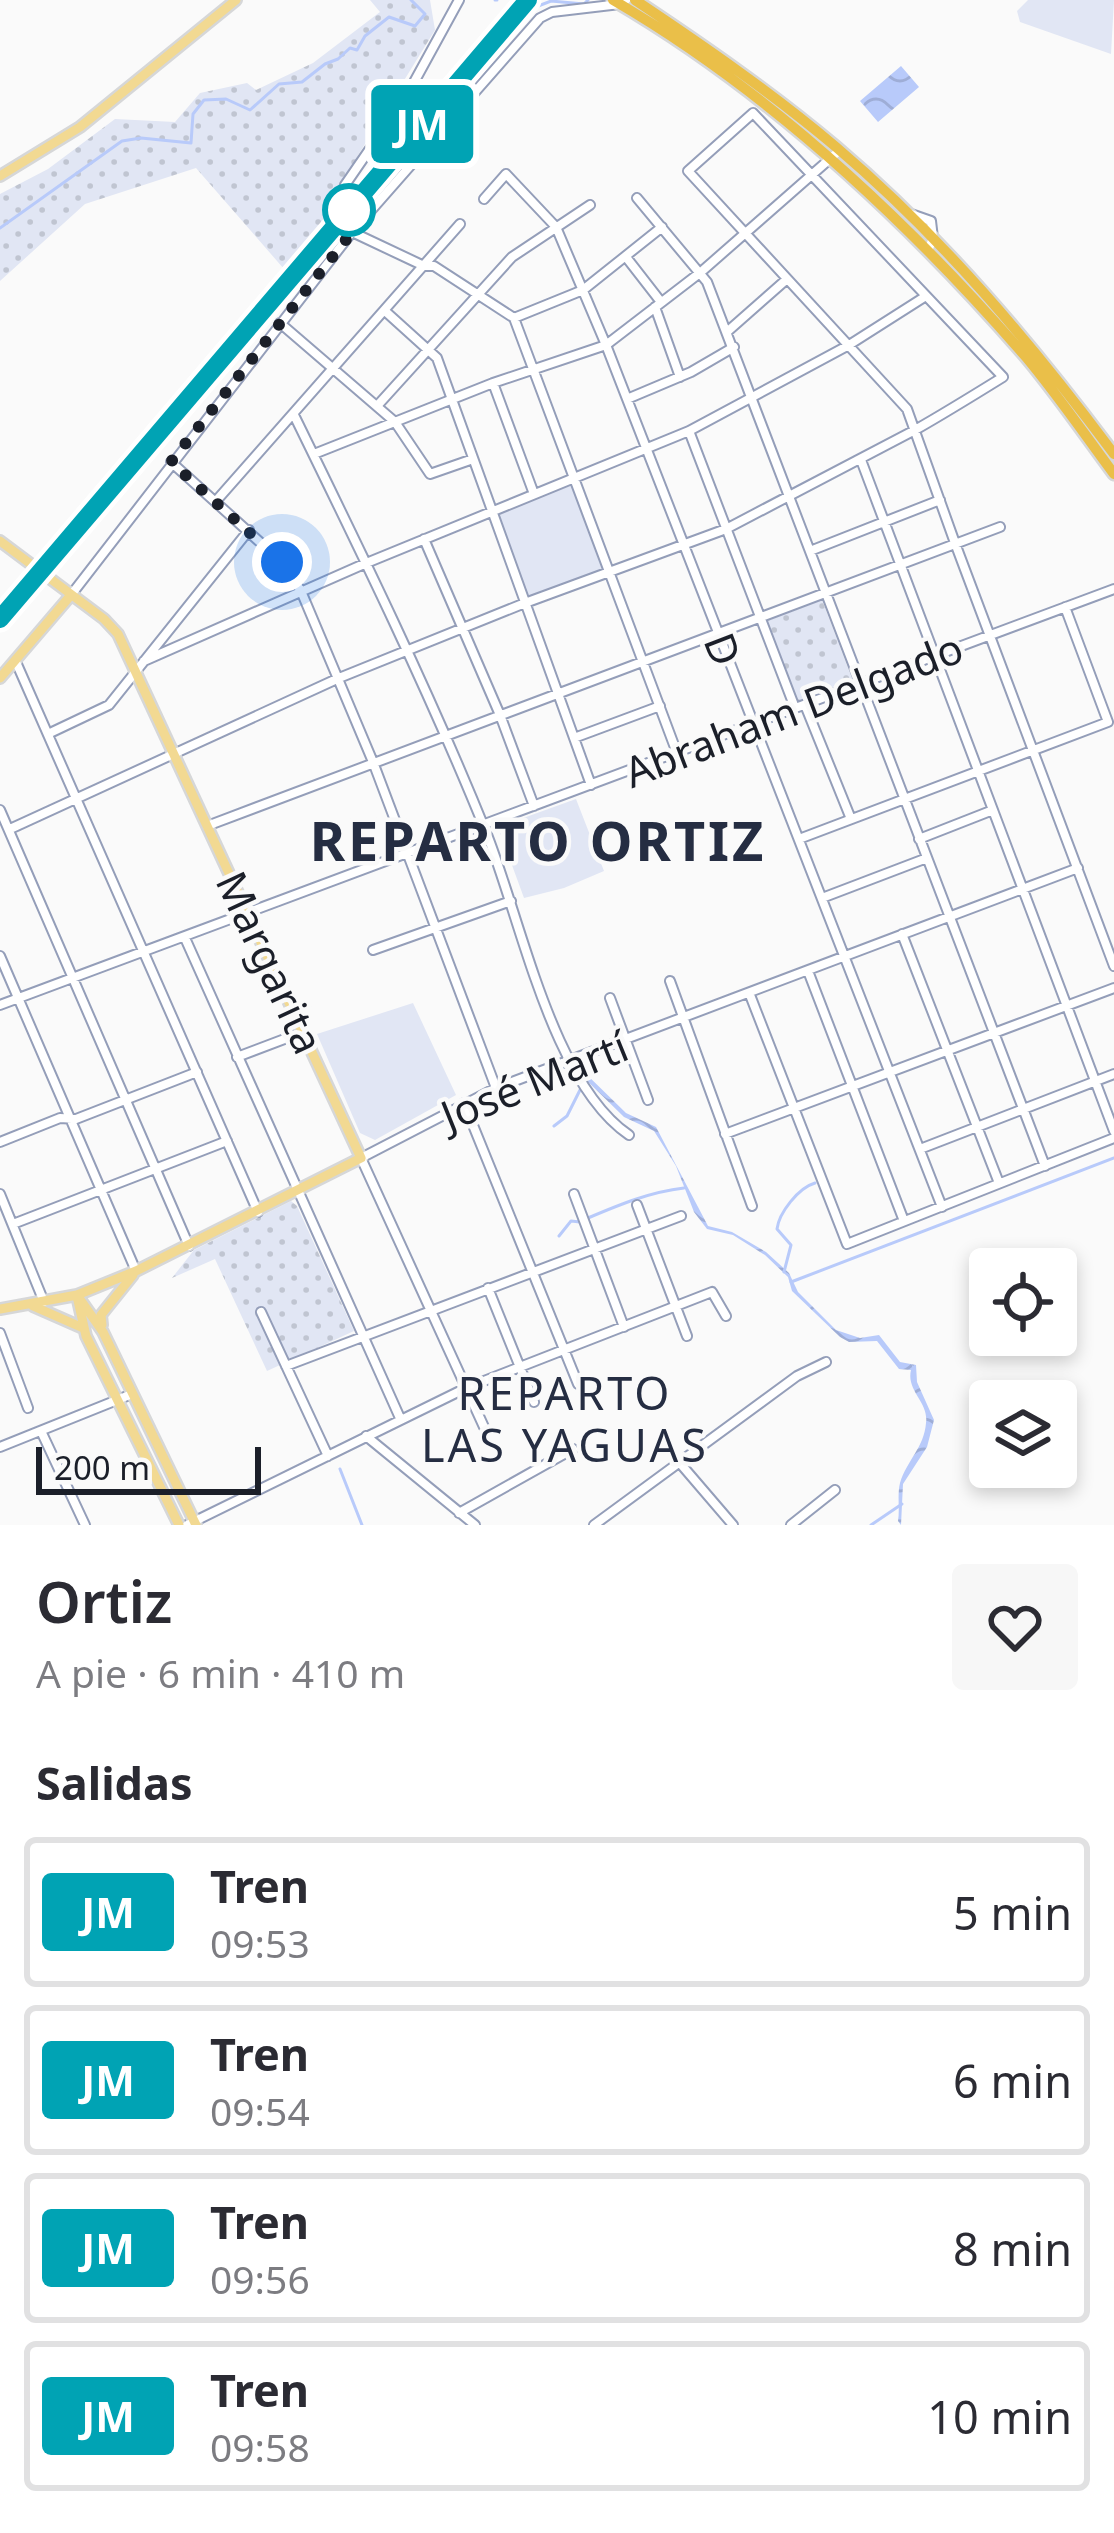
<!DOCTYPE html>
<html lang="es">
<head>
<meta charset="utf-8">
<style>
	body { margin:0; font-family:"Noto Sans",sans-serif; background:#f7f7f7; color:#2b2b33; height:100vh; display:flex; flex-direction:column; font-size:45px; white-space:nowrap }
	* { box-sizing:border-box; margin:0 }
	p { font-size:39px; color:#7c7c81 }
	.icon { flex:none; width:66px; height:66px; fill:none; stroke:currentColor; stroke-width:2; stroke-linecap:round; stroke-linejoin:round }
	.map { position:relative; height:1525px; overflow:hidden }
	.drawer { display:flex; flex-direction:column; background:#fff; flex:1 }
	.drawer>* { flex:none }
	.badge { padding:0 24px; border-radius:9px; font-size:42px; line-height:78px }
	.tools { position:absolute; left:969px; top:1248px; display:grid; gap:24px }
	.tools a { display:grid; place-items:center; width:108px; height:108px; border-radius:12px; background:#fff; box-shadow:0 6px 18px #0003; font-size:60px }
	.scale { position:absolute; left:36px; bottom:30px; width:225px; box-sizing:border-box; padding-left:12px; border:6px solid #1b1f29; border-top:0; font-size:33px; line-height:42px; white-space:nowrap; color:#1b1f29; -webkit-text-stroke:9px #fafafa; paint-order:stroke }
	.you { position:absolute; width:60px; height:60px; margin:-30px; border:9px solid #fff; border-radius:50%; background:#1a73e8; box-shadow:0 0 0 18px #1a73e833 }
	.map>.badge { position:absolute; translate:-50% -50%; box-shadow:0 0 0 6px #fff }
	h2 { padding:0 36px; font-size:45px; line-height:108px }
	.round { display:grid; place-items:center; flex:none; width:126px; height:126px; border-radius:12px; background:#f7f7f7 }
	.overview { display:flex; align-items:center; justify-content:space-between; height:204px; padding:0 36px }
	h1 { font-size:57px; font-weight:600; line-height:90px }
	ul { padding:0; list-style:none }
	li { display:flex; align-items:center; gap:36px; height:150px; margin:0 24px 18px; padding:0 12px; border:6px solid #e1e1e2; border-radius:12px }
	li div { flex:1 }
	li b { display:block; font-size:45px }
	li em { font-style:normal }
	li .badge { min-width:132px; font-weight:700; text-align:center }
	.map>svg:first-child { display:block }
	.grass { fill:url(#grass-dots) }
	.garden { fill:#e1e6f4 }
	.water { fill:url(#water-waves) }
	.lines { fill:none; stroke-linecap:round; stroke-linejoin:round }
	.stream { stroke:#b8cafa; stroke-width:3 }
	.minor-casing { stroke:#949eb9; stroke-width:12 }
	.major-casing { stroke:#d6d7d8; stroke-width:14 }
	.highway-casing { stroke:#d6d7d8; stroke-width:15 }
	.minor { stroke:#fff; stroke-width:8 }
	.major { stroke:#f2d992; stroke-width:9 }
	.highway { stroke:#eabf49; stroke-width:10 }
	.rail-casing { stroke:#6c6e75; stroke-width:8 }
	.rail { stroke:#fafafa; stroke-width:3; stroke-dasharray:9; stroke-linecap:butt }
	.line-casing { stroke:#fff; stroke-width:27 }
	.line { stroke:#00a3b4; stroke-width:18 }
	.walk { stroke:#1b1f29; stroke-width:12; stroke-dasharray:0 21.6 }
	.stop-dot { fill:#fff; stroke:#00a3b4; stroke-width:6 }
	.labels { text-anchor:middle; dominant-baseline:central; stroke-width:9; stroke-linejoin:round; paint-order:stroke }
	.street-label { font-size:42px; fill:#1b1f29; stroke:#fafafa }
	.neighbourhood-label { font-size:45px; letter-spacing:3px; fill:#252d42; stroke:#fafafa }
	.district-label { font-size:54px; font-weight:bold; letter-spacing:3px; fill:#252d42; stroke:#fafafa }
</style>
</head>
<body>
<div class="map">
<svg width="1114" height="1525" viewBox="0 0 1114 1525">
	<defs>
		<pattern id="grass-dots" width="8" height="8" patternUnits="userSpaceOnUse" patternTransform="scale(3)"><rect width="8" height="8" fill="#e1e6f4"/><path d="M2 2h.1M6 6h.1" fill="none" stroke="#c0c5d1" stroke-width="1.8" stroke-linecap="round"/></pattern>
		<pattern id="water-waves" width="16" height="10" patternUnits="userSpaceOnUse" patternTransform="scale(3)"><rect width="16" height="10" fill="#b8cafa"/><path d="M0 5q4-4 8 0t8 0" fill="none" stroke="#9eadd6"/></pattern>
	</defs>
	<rect width="100%" height="100%" fill="#fafafa"/>
	<!-- grass -->
	<path class="grass" d="M370,0H430L435,30L357,157L329,219L284,269L196,168L85,204L0,281V194L48,169L115,119L175,122L200,93L247,83L256,90L313,63L380,12Z
		M822,600L853,681L798,701L767,621Z
		M291,1201L297,1206L354,1331L267,1371L215,1259L172,1278L194,1250Z"/>
	<!-- garden -->
	<path class="garden" d="M1028,0H1114L1111,54L1020,22L1017,11Z
		M573,485L605,570L528,598L497,512Z
		M576,799L604,871L564,888L524,898L498,827Z
		M413,1003L456,1095L375,1140L360,1133L317,1034Z"/>
	<!-- water -->
	<path class="water" d="M901,66L919,87L878,122L860,101Z
		M581,1069L626,1113L656,1127L708,1226L732,1232L766,1252L789,1273L798,1292L836,1330L860,1338L879,1335L900,1362L916,1365L917,1382L934,1420L927,1447L903,1484L901,1525L898,1521C900,1509 897,1495 900,1483C907,1460 924,1448 926,1423C929,1402 906,1391 911,1370L899,1369L877,1341L849,1342L840,1337L792,1291L788,1277L765,1255L733,1235L707,1229L694,1212L676,1166L654,1131L624,1117L580,1074Z"/>
	<g class="lines">
		<!-- stream -->
		<path class="stream" d="M495,0H497
			M520,0L533,8L551,1L584,4L588,0
			M0,228L122,141L141,138L191,143L193,114L204,100L226,99L250,110L279,84L302,82L325,64L338,59L350,48L357,50L365,36L389,17L415,26L425,14L411,0
			M554,1126L567,1116L581,1088
			M588,1218C621,1204 650,1192 684,1188
			M559,1236L571,1221L580,1222
			M784,1272L791,1245L777,1229C779,1213 798,1188 815,1183
			M791,1282L1114,1158
			M340,1469L362,1525
			M871,1525L902,1504"/>
		<defs>
			<path id="minor" d="M637,198L707,282L1045,1166
				M484,199L506,174L556,227L606,345L942,1207
				M339,206L345,185L407,95L459,0
				M911,214L931,221L933,238L928,251
				M352,232L424,266H434L514,318L677,753
				M626,257L661,302
				M655,307L680,377
				M385,311L437,358L591,785
				M514,318L583,290L662,227
				M280,323L395,422L430,474L473,459
				M728,331L787,279
				M493,383L534,494
				M627,399L691,372L734,347
				M377,406L512,257L590,205
				M294,415C361,552 429,691 486,832C521,919 552,1083 629,1135
				M689,431L795,708
				M314,454L493,383L606,345L701,272L840,150
				M861,460L1114,1131
				M171,462L282,562L301,591L373,762L496,1088
				M216,501L460,224
				M424,539L500,715L534,806
				M810,551L940,500
				M71,595L352,232L540,18L552,12L620,4L626,0
				M144,661L364,564L689,431L849,345L926,296
				M16,662L258,1212
				M805,705L851,819
				M50,733L109,705L249,530
				M574,738L660,706
				M0,810L189,1246
				M207,826L1000,527
				M10,829L339,678L525,603L726,529L915,430C945,413 974,395 1003,377L753,113L688,171L907,409C923,453 939,498 955,543L1114,966
				M799,839L1108,722L1065,607
				M919,839L993,810
				M822,898L927,858
				M902,934L999,1183
				M185,938L400,1418
				M373,950L511,901
				M0,956L136,1271
				M808,971L904,1221
				M670,981L752,1206
				M750,995L847,1244L1114,1138
				M610,998L648,1100
				M0,1005L1114,589
				M237,1057L303,1032
				M464,1103L578,1384
				M725,1134L1114,988
				M0,1142L60,1118L76,1119L197,1072
				M920,1149L1114,1074
				M0,1194L44,1302
				M574,1194L624,1327
				M637,1205L687,1336
				M13,1224L227,1141
				M488,1288L534,1402
				M261,1312L328,1456
				M0,1333L28,1408
				M286,1366L681,1216
				M484,1427L361,1158L496,1088L1078,868
				M41,1431L85,1525
				M366,1436L475,1525
				M0,1447L132,1394
				M679,1462L733,1525
				M459,1513L573,1449
				M187,1525L466,1388L712,1292L726,1316
				M594,1525L797,1376L826,1362
				M791,1525L835,1490"/>
			<path id="major" d="M0,176L80,127L236,0
				M0,541L104,619L118,634L361,1158L136,1271L77,1295L0,1309
				M0,678L71,595
				M77,1295L103,1332L196,1525
				M77,1296L86,1336L179,1525
				M33,1306L83,1328
				M102,1325L101,1315L133,1275"/>
			<path id="highway" d="M613,0C771,92 907,220 1026,357C1057,394 1085,435 1114,474
				M635,0C704,46 772,93 836,147C942,237 1031,343 1114,454"/>
		</defs>
		<!-- minor casing -->
		<use href="#minor" class="minor-casing"/>
		<!-- major casing -->
		<use href="#major" class="major-casing"/>
		<!-- highway casing -->
		<use href="#highway" class="highway-casing"/>
		<!-- minor -->
		<use href="#minor" class="minor"/>
		<!-- major -->
		<use href="#major" class="major"/>
		<!-- highway -->
		<use href="#highway" class="highway"/>
		<defs>
			<path id="rail" d="M0,619L528,0"/>
		</defs>
		<!-- rail casing -->
		<use href="#rail" class="rail-casing"/>
		<!-- rail -->
		<use href="#rail" class="rail"/>
	</g>
	<g class="lines">
		<defs>
			<path id="line" d="M0,619L528,0"/>
		</defs>
		<!-- line casing -->
		<use href="#line" class="line-casing"/>
		<!-- line -->
		<use href="#line" class="line"/>
		<!-- walk -->
		<path class="walk" d="M282,562L171,462L352,232L349,210"/>
	</g>
	<!-- markers -->
	<circle class="stop-dot" cx="349" cy="210" r="24"/>
	<g class="labels">
		<!-- street labels -->
		<g class="street-label">
			<text transform="translate(724 649) rotate(69)">D</text>
			<text transform="translate(793 709) rotate(-21)">Abraham Delgado</text>
			<text transform="translate(271 962) rotate(65)">Margarita</text>
			<text transform="translate(534 1080) rotate(-22)">José Martí</text>
		</g>
		<!-- neighbourhood labels -->
		<g class="neighbourhood-label">
			<text x="565" y="1392">REPARTO<tspan x="565" dy="52">LAS YAGUAS</tspan></text>
		</g>
		<!-- district labels -->
		<g class="district-label">
			<text x="538" y="840">REPARTO ORTIZ</text>
		</g>
	</g>
</svg>
<div class="tools">
<a><svg class="icon" aria-label="locate" viewBox="0 0 24 24"><circle cx="12" cy="12" r="6"/><path d="M12 2v4M12 18v4M2 12h4M18 12h4"/></svg></a>
<a><svg class="icon" aria-label="layers" viewBox="0 0 24 24"><path d="M12 4l9 5-9 5-9-5zM3 14l9 5 9-5"/></svg></a>
</div>
<div class="scale">200 m</div>
<div class="you" style="left:282px;top:562px"></div>
<b class="badge" style="left:422px;top:124px;background:#00a3b4;color:#fff">JM</b>
</div>
<section class="drawer">
<div class="overview"><div><h1>Ortiz</h1><p>A pie · 6 min · 410 m</p></div><a class="round"><svg class="icon" aria-label="heart" viewBox="0 0 24 24"><path d="M12 20l-8-8c-3-5 5-10 8-4 3-6 11-1 8 4z"/></svg></a></div>
<h2>Salidas</h2>
<ul>
<li><span class="badge" style="background:#00a3b4;color:#fff">JM</span><div><b>Tren</b><p>09:53</p></div><em>5 min</em></li>
<li><span class="badge" style="background:#00a3b4;color:#fff">JM</span><div><b>Tren</b><p>09:54</p></div><em>6 min</em></li>
<li><span class="badge" style="background:#00a3b4;color:#fff">JM</span><div><b>Tren</b><p>09:56</p></div><em>8 min</em></li>
<li><span class="badge" style="background:#00a3b4;color:#fff">JM</span><div><b>Tren</b><p>09:58</p></div><em>10 min</em></li>
</ul>
</section>
</body>
</html>
